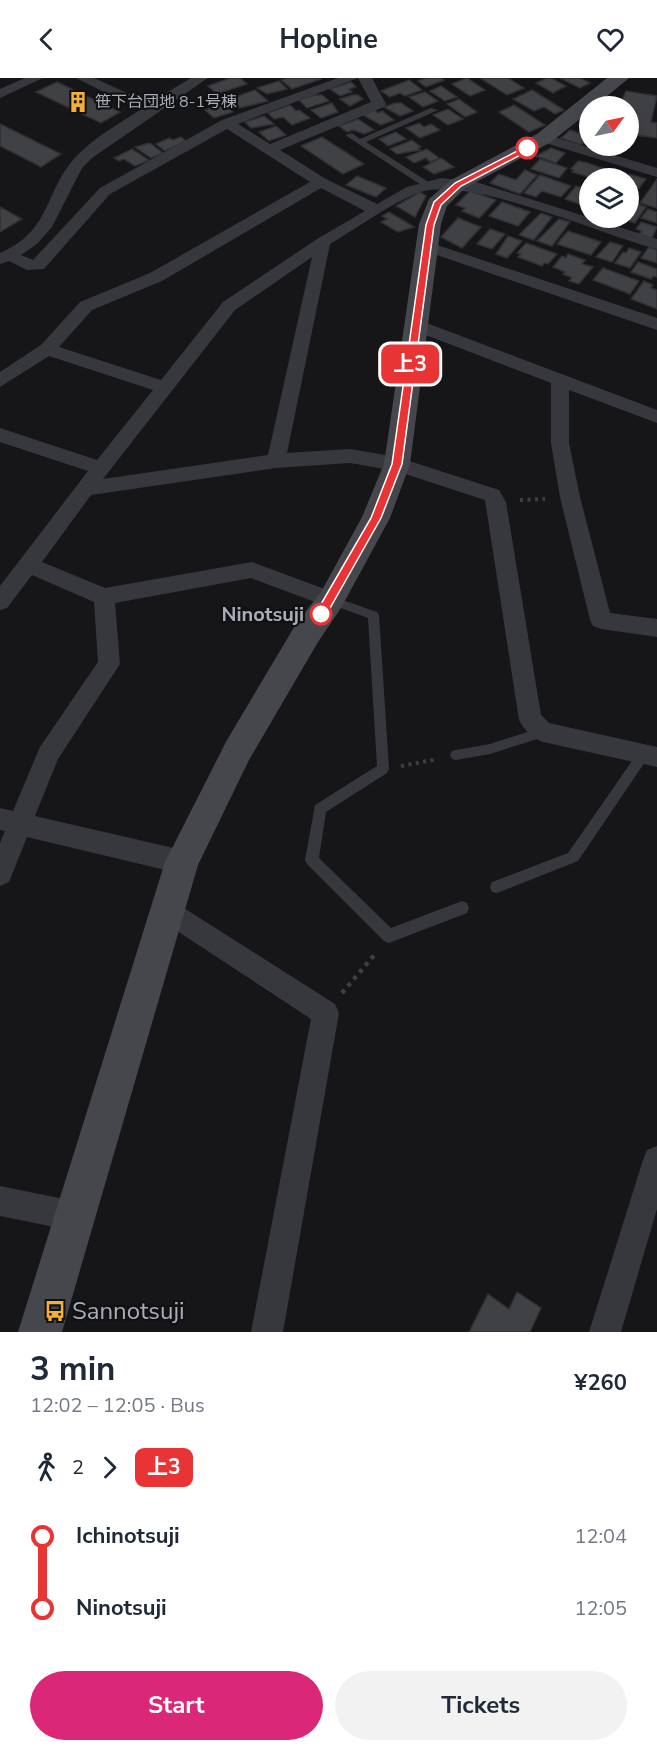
<!DOCTYPE html>
<html lang="en">
<head>
<meta charset="utf-8">
<style>
	body { margin:0; font-family:"Nunito Sans","Noto Sans JP",sans-serif; background:#f2f2f3; color:#1f2937; height:100vh; display:flex; flex-direction:column; font-size:22px; white-space:nowrap }
	* { box-sizing:border-box; margin:0 }
	p { font-size:20px; color:#747a83 }
	.icon { flex:none; width:33px; height:33px; fill:none; stroke:currentColor; stroke-width:2; stroke-linecap:round; stroke-linejoin:round }
	.map { position:relative; height:1254px; overflow:hidden }
	.details { display:flex; flex-direction:column; background:#fff; flex:1 }
	.details>* { flex:none }
	.badge { padding:0 12px; border-radius:9px; font-size:21px; line-height:39px }
	.needle { width:39px; rotate:57deg }
	.buttons { position:absolute; left:579px; top:18px; display:grid; gap:12px }
	.buttons a { display:grid; place-items:center; width:60px; height:60px; border-radius:50%; background:#fff; box-shadow:0 6px 24px #0002; font-size:30px }
	.map>.badge { position:absolute; translate:-50% -50%; box-shadow:0 0 0 3px #fff }
	.legs { display:flex; align-items:center; gap:9px; height:66px; padding:0 30px; font-size:20px }
	.legs p { margin-inline-start:auto }
	.headline { display:flex; align-items:center; justify-content:space-between; height:102px; padding:0 30px }
	h1 { font-size:33px; font-weight:700; line-height:45px }
	.cta { display:flex; gap:12px; margin-top:auto; padding:12px 30px }
	.cta a { flex:1; height:69px; border-radius:36px; background:#db2777; color:#fff; font-size:24px; font-weight:700; line-height:69px; text-align:center }
	.cta a+a { background:#f2f2f3; color:#1f2937 }
	ul { padding:0 30px; list-style:none }
	li { display:flex; align-items:center; gap:21px; height:72px; font-size:22px }
	li i { display:grid; place-items:center; width:9px; height:100%; margin:0 8px; background:currentColor }
	li i::after { content:''; width:15px; height:15px; margin:-8px; border:4px solid; border-radius:50%; background:#fff }
	li p { margin-inline-start:auto }
	li:first-child i { background:linear-gradient(#0000 50%,currentColor 0) }
	li:last-child i { background:linear-gradient(currentColor 50%,#0000 0) }
	header { display:flex; justify-content:space-between; align-items:center; height:78px; padding:0 30px; background:#fff; font-size:27px; font-weight:700 }
	.map>svg:first-child { display:block }
	.building { fill:#404145; stroke:#303034; stroke-width:1.5 }
	.lines { fill:none; stroke-linecap:round; stroke-linejoin:round }
	.path-far1 { stroke:#3d3f44; stroke-width:4; stroke-dasharray:3 4.5; stroke-linecap:butt }
	.path { stroke:#3d3f44; stroke-width:4.5; stroke-dasharray:4 5; stroke-linecap:butt }
	.lane { fill:#37383d; fill-rule:evenodd }
	.street { fill:#37383d; fill-rule:evenodd }
	.secondary { fill:#45474d; fill-rule:evenodd }
	.line-1 { fill:#e93436; stroke:#fff; stroke-width:1.5 }
	.stop-1-dot { fill:#fff; stroke:#e93436; stroke-width:3 }
	.labels { text-anchor:middle; dominant-baseline:central; stroke-width:4.5; stroke-linejoin:round; paint-order:stroke }
	.far-poi-label { font-size:16px; fill:#a8adb8; stroke:#111113; text-anchor:start }
	.stop-label { font-size:20px; font-weight:bold; fill:#a8adb8; stroke:#111113; text-anchor:end }
	.near-poi-label { font-size:24px; fill:#a8adb8; stroke:#111113; text-anchor:start }
</style>
</head>
<body>
<header><svg class="icon" aria-label="back" viewBox="0 0 24 24"><path d="M15 5l-7 7 7 7"/></svg>Hopline<svg class="icon" aria-label="heart" viewBox="0 0 24 24"><path d="M12 20l-8-8c-3-5 5-10 8-4 3-6 11-1 8 4z"/></svg></header>
<div class="map">
<svg width="657" height="1254" viewBox="0 0 657 1254">
	<rect width="100%" height="100%" fill="#161618"/>
	<!-- building -->
	<path class="building" d="M230,0H240L247,6L217,16L208,8Z
		M287,0H320L321,1L292,11L281,2Z
		M426,0H441L444,2L426,9L418,3Z
		M467,0L485,12L470,18L452,6Z
		M480,0H508L524,10L507,17Z
		M547,0H551L566,8L553,15L536,5Z
		M560,0H580L590,5L580,10Z
		M409,2L422,12L405,18L400,15L390,19L381,13Z
		M279,3L287,11L267,16L257,10Z
		M57,4L120,34L101,45L36,14Z
		M351,4L356,9L349,11L352,14L340,18L330,11Z
		M441,8L457,19L445,23L430,13Z
		M255,12L268,23L239,30L229,21Z
		M532,12L564,32L555,36L544,29L534,33L513,21Z
		M626,13L657,18L651,44L657,45V60L628,56V28H619Z
		M425,14L438,23L423,29L409,19Z
		M315,17H322L329,23L307,30L299,22Z
		M352,17H358L363,21L350,28L340,21Z
		M459,21L477,34L465,39L447,26Z
		M332,25L338,34L321,40L311,32Z
		M395,25H401L413,33L400,38L384,29Z
		M224,26L233,34L214,40L205,32Z
		M290,27L296,33L299,32L310,40L292,47L283,39L274,41L268,35Z
		M514,27L545,47L529,54L499,34Z
		M448,31L463,41L448,47L433,37Z
		M375,32L378,35L382,33L394,42L381,47L363,37Z
		M264,38L274,46L251,50L245,44Z
		M358,41L374,52L364,56L353,52L347,54L339,48Z
		M419,45L424,49L431,46L440,52L420,60L406,50Z
		M0,46L61,76L41,89L0,68Z
		M276,48L286,57L269,63L259,54Z
		M570,52L590,59L581,67L561,60Z
		M396,54L406,61L388,68L379,61Z
		M181,59L186,63L165,73L156,66L169,60L173,62Z
		M322,59L364,86L343,96L301,68Z
		M412,62L421,69L418,70L420,72L397,76L390,71Z
		M150,65L163,75L151,80L135,69Z
		M551,70L565,75L556,85L536,78Z
		M132,71L149,82L135,88L124,81L119,83L114,80Z
		M427,71L439,80L430,84L426,80L414,85L406,79Z
		M441,80L454,89L434,96L423,89Z
		M540,81L567,90L559,100L531,91Z
		M578,83L588,85L608,92L600,100H592L572,94L574,92L571,91Z
		M525,92L537,97L520,116L490,105L499,96L516,102Z
		M610,92L627,98L629,96L646,101L633,118L628,117V100H604Z
		M540,97L571,108L561,119L542,113L536,119L524,115Z
		M357,98L386,110L376,119L346,107Z
		M657,101V130L640,125Z
		M576,108L590,112V130L565,121Z
		M470,113L496,122L479,140L462,133L465,130L456,127Z
		M420,114L426,118L415,139L396,128Z
		M502,124L530,134L518,148L489,138Z
		M631,124L646,129L635,145L619,140H628Z
		M0,129L22,141L0,154Z
		M648,131L657,134V145L641,140Z
		M389,134L414,149L398,154L381,144L387,141L382,138Z
		M541,135L552,139L534,162L519,157Z
		M458,140L481,149L462,170L441,159Z
		M559,141L570,144L552,168L537,163Z
		M641,144L657,149L652,160L639,156L642,153L636,151Z
		M490,151L505,156L492,171L477,166Z
		M568,153L601,164L591,177L557,166Z
		M508,158L522,163L507,180L496,176Z
		M610,164L623,168L612,184L596,179Z
		M526,165L557,176L548,186L544,185L542,188L518,179L521,176L517,175Z
		M649,169L657,172V185L641,180Z
		M629,170L641,174L630,190L615,185L623,174L626,175Z
		M568,176L585,182L582,186L593,189L579,206L569,203L572,200L563,196L565,194L553,189L562,178L566,180Z
		M638,184L657,191V199L653,198L651,201L631,194Z
		M603,190L639,203L630,216L593,202Z
		M644,203L653,207L651,210L657,212V231L631,221Z
		M517,1214L541,1230L530,1254H469L488,1216L509,1231Z"/>
	<g class="lines">
		<!-- path-far1 -->
		<path class="path-far1" d="M520,422L545,421
			M401,688L438,681"/>
		<!-- path -->
		<path class="path" d="M342,915L376,875"/>
		<!-- lane -->
		<path class="lane" d="M431,30L438,32L366,64L430,105V109H424L345,57L352,55L360,61Z
			M331,518L377,534L379,537L389,691L387,695L326,734L319,780L391,850L462,823L467,825L469,830L467,835L389,865L384,863L307,786L305,782L315,727L377,688L368,540L327,525L325,522L327,519Z
			M543,649L547,650L549,654L547,658L490,676L456,682L452,681L450,677L452,673L456,672L490,666Z
			M643,672L647,673L649,677L647,681L578,783L497,815L492,814L490,809L492,804L568,775L639,673Z"/>
		<!-- street -->
		<path class="street" d="M25,0H43L0,20V11Z
			M76,0H94L149,25L191,0H208L92,80L82,90L52,149L37,166L21,177L33,182L100,110L222,42L338,0H358L238,46L270,66L371,24L358,0H372L386,26L384,29L280,72L326,101L377,126L407,109L441,100L476,104L657,161V171C601,157 467,96 418,115C391,125 356,151 330,166L287,375L350,371L397,379L499,412L506,424L541,637L549,645L657,669V689L543,664C532,660 524,652 519,642L485,422L396,393L350,385L276,390L91,417L42,484L105,510L252,484L338,516L342,522L338,528L331,530L251,500L115,525L120,586L58,681L35,738L182,772L191,776L194,784L191,792L182,796L27,759L9,804L0,808V765L5,753L0,752V730L13,733L40,669L98,584L94,524L32,497L7,530L0,532V508L88,393L0,364V350L97,382L153,312L49,278L0,309V294L41,267L80,224L150,195L310,104L227,51L110,116L44,191L27,192L9,183L0,186V175C51,153 44,116 73,82C91,61 117,47 140,32ZM321,110L365,133L317,161L223,224L161,302L59,269L92,232L162,203ZM312,179L268,377L103,401L235,232Z
			M544,56L657,90V99L539,63L537,60Z
			M428,164L657,240V252L422,172L420,169L422,166Z
			M416,241L657,332V345L569,312V365L580,419L610,535L657,541V559L601,551L593,548L590,542L560,419L551,365V305L410,251L407,247Z
			M168,820L335,926L339,935L283,1254H251L311,941L159,841L155,832L159,823Z
			M657,1068V1131L621,1254H589L643,1082L647,1072Z
			M0,1108L74,1123L85,1127L89,1138L85,1149L74,1153L0,1138Z"/>
		<!-- secondary -->
		<path class="secondary" d="M607,0H629L595,28H590V33L551,64L465,110L447,128L441,146L410,386L390,440L341,530L318,564L249,682L198,787L62,1254H18L165,784L227,662L296,546L321,514L362,439L384,386L419,146L429,121L451,102L537,56Z"/>
	</g>
	<!-- line-1 -->
	<path class="line-1" d="M527,68L530,72L461,108L441,127L434,147L402,386L381,440L325,539H317V533L371,440L392,386L426,147L434,124L455,105Z"/>
	<!-- icons -->
	<defs>
		<symbol id="building-bare" viewBox="-9 -9 18 18"><path d="M-4-6H4V6H1V3H-1V6H-4ZM-2.5-4.3h1.7v1.8h-1.7ZM.8-4.3h1.7v1.8H.8ZM-2.5-1h1.7V.8h-1.7ZM.8-1h1.7V.8H.8Z" fill="#f2b134" stroke="#111113" stroke-width="2.5" paint-order="stroke"/></symbol>
		<symbol id="bus-bare" viewBox="-9 -9 18 18"><path d="M-5-6H5V4H4V6H2V4H-2V6H-4V4H-5ZM-3.5-4V0h7V-4ZM-3.5 1.2v1.5H-2V1.2ZM2 1.2v1.5H3.5V1.2Z" fill="#f2b134" stroke="#111113" stroke-width="2.5" paint-order="stroke"/></symbol>
	</defs>
	<g fill-rule="evenodd">
		<use href="#building-bare" x="63" y="9" width="30" height="30"/>
		<use href="#bus-bare" x="40" y="1218" width="30" height="30"/>
	</g>
	<!-- markers -->
	<g class="stop-1-dot">
		<circle cx="527" cy="70" r="10"/>
		<circle cx="321" cy="536" r="10"/>
	</g>
	<g class="labels">
		<!-- far-poi labels -->
		<g class="far-poi-label">
			<text x="95" y="24">笹下台団地 8-1号棟</text>
		</g>
		<!-- stop labels -->
		<g class="stop-label">
			<text x="304" y="536">Ninotsuji</text>
		</g>
		<!-- near-poi labels -->
		<g class="near-poi-label">
			<text x="72" y="1233">Sannotsuji</text>
		</g>
	</g>
</svg>
<div class="buttons">
<a><svg class="needle" viewBox="-14 -14 28 28"><path d="M0-13l5 13h-10z" fill="#e53935"/><path d="M0 13l5-13h-10z" fill="#747a83"/></svg></a>
<a><svg class="icon" aria-label="layers" viewBox="0 0 24 24"><path d="M12 4l9 5-9 5-9-5zM3 14l9 5 9-5"/></svg></a>
</div>
<b class="badge" style="left:410px;top:286px;background:#e93436;color:#fff">上3</b>
</div>
<section class="details">
<div class="headline"><div><h1>3 min</h1><p>12:02 – 12:05 · Bus</p></div><b>¥260</b></div>
<div class="legs"><svg class="icon" aria-label="walk" viewBox="0 0 24 24"><circle cx="13" cy="4" r="2"/><path d="M13 8l-2 6 4 7M11 14l-3 7M7 12l3-4h3l4 4"/></svg>2<svg class="icon" aria-label="forward" viewBox="0 0 24 24"><path d="M9 5l7 7-7 7"/></svg><b class="badge" style="background:#e93436;color:#fff">上3</b></div>
<ul>
<li><i style="color:#e93436"></i><b>Ichinotsuji</b><p>12:04</p></li>
<li><i style="color:#e93436"></i><b>Ninotsuji</b><p>12:05</p></li>
</ul>
<div class="cta"><a>Start</a><a>Tickets</a></div>
</section>
</body>
</html>
